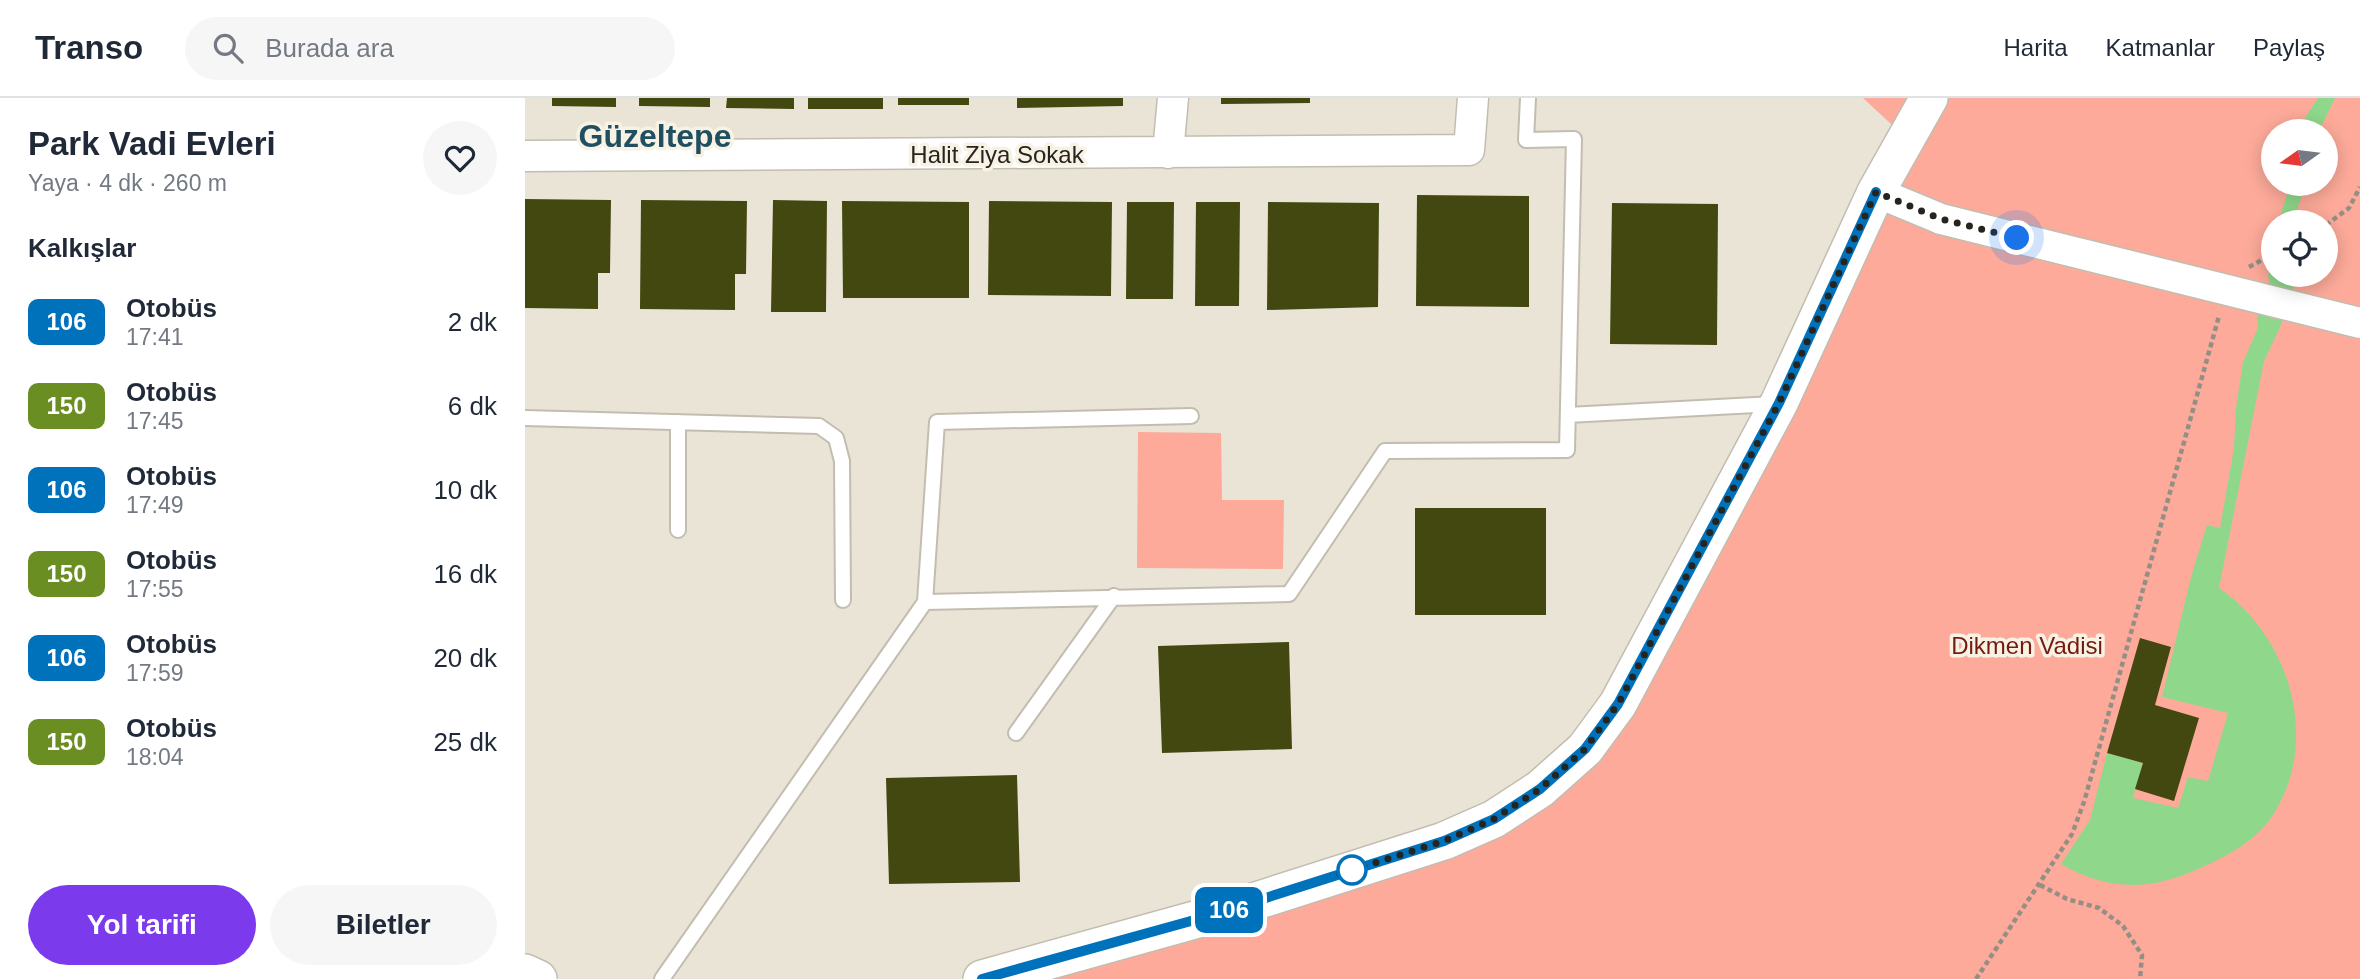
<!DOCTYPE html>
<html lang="tr">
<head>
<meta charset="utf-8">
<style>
	body { margin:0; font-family:Arial,sans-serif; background:#f6f6f7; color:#1f2937; height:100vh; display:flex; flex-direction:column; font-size:26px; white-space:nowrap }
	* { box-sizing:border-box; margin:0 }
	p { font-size:23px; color:#747a83 }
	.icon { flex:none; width:38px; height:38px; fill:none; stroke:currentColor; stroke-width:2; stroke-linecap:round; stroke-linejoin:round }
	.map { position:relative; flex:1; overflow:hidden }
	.sheet { display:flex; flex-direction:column; background:#fff; width:525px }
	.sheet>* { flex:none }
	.badge { padding:0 14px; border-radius:10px; font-size:24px; line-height:46px }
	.needle { width:46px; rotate:256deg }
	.controls { position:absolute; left:1736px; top:21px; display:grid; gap:14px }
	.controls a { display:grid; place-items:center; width:77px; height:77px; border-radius:50%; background:#fff; box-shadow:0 4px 18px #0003; font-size:35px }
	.you { position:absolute; width:35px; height:35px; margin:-18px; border:5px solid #fff; border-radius:50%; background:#1a73e8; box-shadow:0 0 0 10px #1a73e833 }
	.map>.badge { position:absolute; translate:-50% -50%; box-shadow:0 0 0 4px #fff }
	h2 { padding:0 28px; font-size:26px; line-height:63px }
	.round { display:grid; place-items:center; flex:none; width:74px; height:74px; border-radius:37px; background:#f6f6f7 }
	.overview { display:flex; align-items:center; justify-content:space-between; height:119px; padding:0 28px }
	h1 { font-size:33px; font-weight:700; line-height:52px }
	.primary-button { display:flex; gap:14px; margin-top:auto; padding:14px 28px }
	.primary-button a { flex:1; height:80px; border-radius:42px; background:#7c3aed; color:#fff; font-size:28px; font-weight:700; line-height:80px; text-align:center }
	.primary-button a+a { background:#f6f6f7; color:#1f2937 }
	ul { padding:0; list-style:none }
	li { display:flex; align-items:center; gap:21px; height:84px; padding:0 28px }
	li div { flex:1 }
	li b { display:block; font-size:26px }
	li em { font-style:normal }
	li .badge { min-width:77px; font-weight:700; text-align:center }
	header { display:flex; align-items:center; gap:42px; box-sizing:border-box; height:98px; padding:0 35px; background:#fff; border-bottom:2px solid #e0e1e3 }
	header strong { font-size:33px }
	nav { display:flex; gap:38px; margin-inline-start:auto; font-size:24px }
	.search { width:490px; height:63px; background:#f6f6f7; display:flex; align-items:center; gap:18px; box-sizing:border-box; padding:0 24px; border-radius:38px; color:#747a83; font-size:26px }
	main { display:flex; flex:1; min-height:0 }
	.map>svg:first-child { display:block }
	.green { fill:#fdaa9a; fill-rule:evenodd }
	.water { fill:#8fd88b }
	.building { fill:#42480f }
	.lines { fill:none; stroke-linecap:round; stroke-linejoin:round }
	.service-casing { stroke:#c3bdb0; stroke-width:18 }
	.minor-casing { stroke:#c3bdb0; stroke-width:33 }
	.tertiary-casing { stroke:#c3bdb0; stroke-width:40 }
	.path { stroke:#938f85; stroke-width:4.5; stroke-dasharray:5 3.5; stroke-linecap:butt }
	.service { stroke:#fff; stroke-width:14 }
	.minor { stroke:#fff; stroke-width:30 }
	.tertiary { stroke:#fff; stroke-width:37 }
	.minor-bridge-casing { stroke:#c3bdb0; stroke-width:33; stroke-linecap:butt }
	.minor-bridge { stroke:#fff; stroke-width:30 }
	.line-casing { stroke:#fff; stroke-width:16 }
	.line { stroke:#0072bc; stroke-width:10 }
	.walk { stroke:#26241f; stroke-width:7; stroke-dasharray:0 12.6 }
	.stop-dot { fill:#fff; stroke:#0072bc; stroke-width:3.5 }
	.labels { text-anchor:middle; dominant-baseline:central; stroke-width:7; stroke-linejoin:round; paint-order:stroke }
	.street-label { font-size:24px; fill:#26241f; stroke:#f8f2e4 }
	.park-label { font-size:24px; fill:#751b0e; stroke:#f8f2e4 }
	.district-label { font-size:32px; font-weight:bold; fill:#1f4f61; stroke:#f8f2e4 }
</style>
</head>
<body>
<header>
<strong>Transo</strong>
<div class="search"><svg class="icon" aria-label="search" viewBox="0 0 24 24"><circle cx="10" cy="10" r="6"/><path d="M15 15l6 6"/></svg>Burada ara</div>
<nav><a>Harita</a><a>Katmanlar</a><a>Paylaş</a></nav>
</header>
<main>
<section class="sheet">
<div class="overview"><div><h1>Park Vadi Evleri</h1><p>Yaya · 4 dk · 260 m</p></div><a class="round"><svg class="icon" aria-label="heart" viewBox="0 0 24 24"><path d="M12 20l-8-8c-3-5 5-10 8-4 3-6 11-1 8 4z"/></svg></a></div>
<h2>Kalkışlar</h2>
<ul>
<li><span class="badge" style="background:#0072bc;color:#fff">106</span><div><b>Otobüs</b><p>17:41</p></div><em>2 dk</em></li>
<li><span class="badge" style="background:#6b8e23;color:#fff">150</span><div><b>Otobüs</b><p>17:45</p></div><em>6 dk</em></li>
<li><span class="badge" style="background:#0072bc;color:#fff">106</span><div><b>Otobüs</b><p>17:49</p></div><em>10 dk</em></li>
<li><span class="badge" style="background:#6b8e23;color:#fff">150</span><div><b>Otobüs</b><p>17:55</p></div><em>16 dk</em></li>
<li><span class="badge" style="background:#0072bc;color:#fff">106</span><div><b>Otobüs</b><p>17:59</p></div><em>20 dk</em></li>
<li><span class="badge" style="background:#6b8e23;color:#fff">150</span><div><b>Otobüs</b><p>18:04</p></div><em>25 dk</em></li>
</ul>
<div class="primary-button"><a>Yol tarifi</a><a>Biletler</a></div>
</section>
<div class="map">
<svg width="1835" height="881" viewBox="0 0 1835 881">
	<rect width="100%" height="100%" fill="#eae4d7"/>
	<!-- green -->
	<path class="green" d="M1338,0H1835V881H457L919,743L1060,651L1381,40ZM1748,33H1801V86H1748ZM1748,124H1801V177H1748Z
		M613,334L696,335L697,402H759L758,471L612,470Z"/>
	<!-- water -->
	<path class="water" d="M1793,0H1810L1794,33H1776L1780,20Z
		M1766,86H1781L1770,117V124H1756L1757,112Z
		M1748,171V177H1770V184L1756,227L1739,263L1694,490C1766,539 1797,645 1746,720C1728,745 1700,759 1673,771C1625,793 1582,793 1536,766L1565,722L1582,655L1618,665L1608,700L1653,710L1663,679L1683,683L1703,615L1637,599L1666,479L1682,427L1695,430L1709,350L1711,310L1718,264L1733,230L1732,220L1745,193L1743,175Z"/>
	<!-- building -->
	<path class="building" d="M27,0H91V9L27,8Z
		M114,0H185V9L114,8Z
		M202,0H269V11L201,10Z
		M283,0H358V11H283Z
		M373,0H444V7H373Z
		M492,0H598V8L492,10Z
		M696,0H785V5L696,6Z
		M892,97L1004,98V209L891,208Z
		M0,101L86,102L85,175H73V211L0,210Z
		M116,102L222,103L221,176H210V212L115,211Z
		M248,102L302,103L301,214H246Z
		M317,103L444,104V200H318Z
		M464,103L587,104L586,198L463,197Z
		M602,104H649L648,201H601Z
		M671,104H715L714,208H670Z
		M743,104L854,105L853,209L742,212Z
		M1087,105L1193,106L1192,247L1085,246Z
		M890,410H1021V517H890Z
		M1615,540L1646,549L1630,607L1674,620L1649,703L1610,691L1618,665L1582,655Z
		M764,544L767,651L637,655L633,548Z
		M492,677L495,784L364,786L361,680Z"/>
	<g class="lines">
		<defs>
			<path id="service" d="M1043,317L1249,306
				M0,320L294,328L311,340L317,363L318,502
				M153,432V324
				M400,504L764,496L860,353L1042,352L1049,41L1001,42L1003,0
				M491,635L589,498
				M137,881L400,504L412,324L666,318"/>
			<path id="minor" d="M643,55L648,0
				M0,58L944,52L948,0
				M1351,94L1416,121"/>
			<path id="tertiary" d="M0,875L13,881
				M457,881L684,818L919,743L969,721L1015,691L1060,651L1093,606L1254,305L1351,94L1404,0"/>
		</defs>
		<!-- service casing -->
		<use href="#service" class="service-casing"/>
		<!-- minor casing -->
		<use href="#minor" class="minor-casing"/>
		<!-- tertiary casing -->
		<use href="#tertiary" class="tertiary-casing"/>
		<!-- path -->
		<path class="path" d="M1801,127L1824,110L1835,89
			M1724,169L1748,156
			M1515,787L1542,801L1574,810L1598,828L1617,857L1615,881
			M1451,881L1547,736L1559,704L1694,218"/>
		<!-- service -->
		<use href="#service" class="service"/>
		<!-- minor -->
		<use href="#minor" class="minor"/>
		<!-- tertiary -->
		<use href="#tertiary" class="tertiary"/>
		<defs>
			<path id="minor-bridge" d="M1416,121L1835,225"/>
		</defs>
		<!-- minor-bridge casing -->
		<use href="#minor-bridge" class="minor-bridge-casing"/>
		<!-- minor-bridge -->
		<use href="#minor-bridge" class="minor-bridge"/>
	</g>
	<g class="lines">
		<defs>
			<path id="line" d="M457,881L684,818L919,743L969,721L1015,691L1060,651L1093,606L1254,305L1351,94"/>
		</defs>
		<!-- line casing -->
		<use href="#line" class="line-casing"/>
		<!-- line -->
		<use href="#line" class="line"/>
		<!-- walk -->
		<path class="walk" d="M827,772L815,776L919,743L969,721L1015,691L1060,651L1093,606L1254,305L1351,94L1416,121L1492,140"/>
	</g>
	<!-- markers -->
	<circle class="stop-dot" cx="827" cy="772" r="14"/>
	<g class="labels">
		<!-- street labels -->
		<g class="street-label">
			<text x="472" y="56">Halit Ziya Sokak</text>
		</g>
		<!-- park labels -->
		<g class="park-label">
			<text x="1502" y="547">Dikmen Vadisi</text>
		</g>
		<!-- district labels -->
		<g class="district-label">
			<text x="130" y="38">Güzeltepe</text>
		</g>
	</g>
</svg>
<div class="controls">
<a><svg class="needle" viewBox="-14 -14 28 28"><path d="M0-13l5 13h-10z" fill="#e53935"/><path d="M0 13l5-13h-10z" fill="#747a83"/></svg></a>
<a><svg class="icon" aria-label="locate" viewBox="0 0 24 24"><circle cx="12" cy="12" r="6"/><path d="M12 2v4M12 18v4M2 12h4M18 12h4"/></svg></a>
</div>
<div class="you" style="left:1492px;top:140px"></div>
<b class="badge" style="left:704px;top:812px;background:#0072bc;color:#fff">106</b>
</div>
</main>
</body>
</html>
